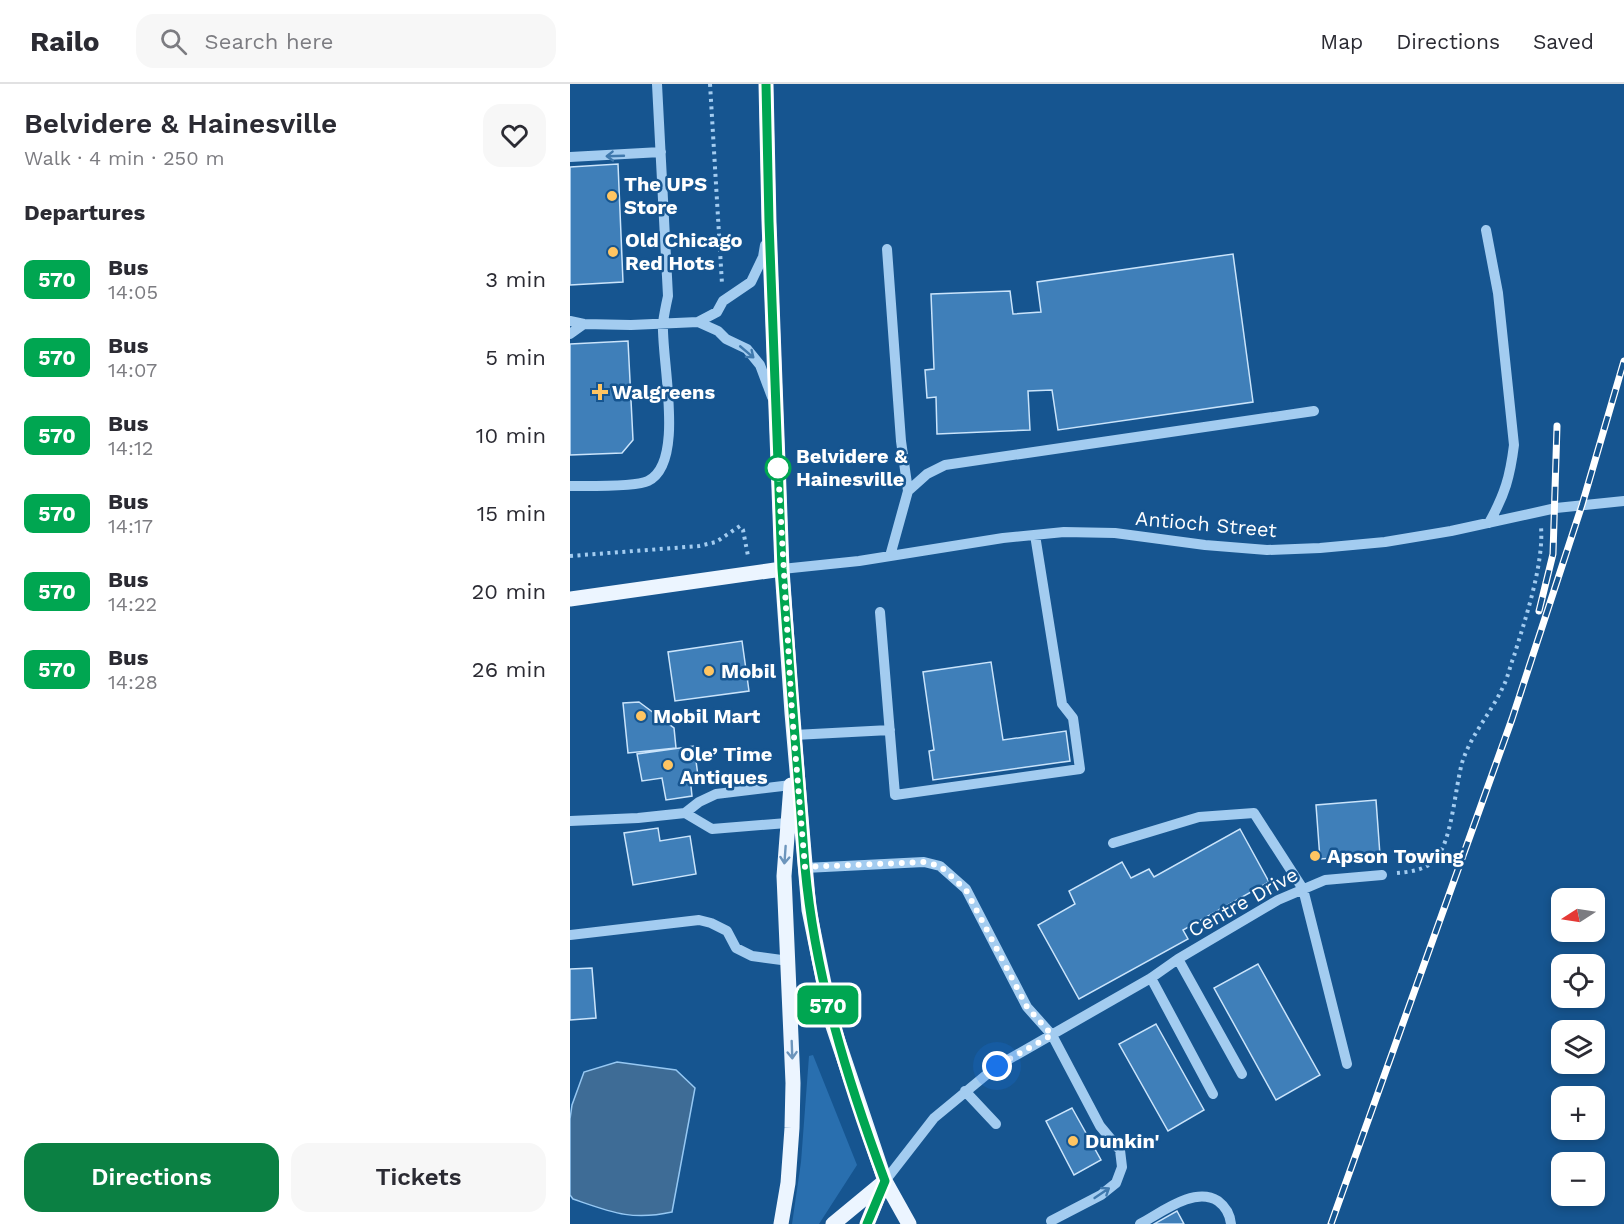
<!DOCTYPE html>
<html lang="en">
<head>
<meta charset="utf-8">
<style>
	body { margin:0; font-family:"Work Sans",sans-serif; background:#f7f7f7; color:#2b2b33; height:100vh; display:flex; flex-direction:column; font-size:22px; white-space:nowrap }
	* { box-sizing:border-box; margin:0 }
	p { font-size:20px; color:#7c7c81 }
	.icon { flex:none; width:33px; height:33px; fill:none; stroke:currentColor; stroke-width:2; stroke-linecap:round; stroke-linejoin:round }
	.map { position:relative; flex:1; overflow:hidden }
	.details { display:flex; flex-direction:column; background:#fff; width:570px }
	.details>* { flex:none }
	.badge { padding:0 12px; border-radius:9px; font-size:21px; line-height:39px }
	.needle { width:39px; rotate:258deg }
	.fabs { position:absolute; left:981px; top:804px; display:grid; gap:12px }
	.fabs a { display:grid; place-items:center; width:54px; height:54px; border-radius:12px; background:#fff; box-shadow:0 3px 9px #0003; font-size:30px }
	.you { position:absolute; width:30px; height:30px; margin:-15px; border:4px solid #fff; border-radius:50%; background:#1a73e8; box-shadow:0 0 0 9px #1a73e833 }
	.map>.badge { position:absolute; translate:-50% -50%; box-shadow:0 0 0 3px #fff }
	h2 { padding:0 24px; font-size:22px; line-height:54px }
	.round { display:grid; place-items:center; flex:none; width:63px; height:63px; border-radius:18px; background:#f7f7f7 }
	.headline { display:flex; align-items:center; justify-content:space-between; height:102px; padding:0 24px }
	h1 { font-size:28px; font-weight:600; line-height:45px }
	.button { display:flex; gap:12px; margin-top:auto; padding:12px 24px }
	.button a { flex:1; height:69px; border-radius:18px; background:#0b8043; color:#fff; font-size:24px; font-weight:600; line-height:69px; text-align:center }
	.button a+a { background:#f7f7f7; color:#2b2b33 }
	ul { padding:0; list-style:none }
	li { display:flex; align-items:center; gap:18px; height:78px; padding:0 24px }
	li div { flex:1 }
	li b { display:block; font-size:22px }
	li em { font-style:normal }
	li .badge { min-width:66px; font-weight:700; text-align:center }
	header { display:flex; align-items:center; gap:36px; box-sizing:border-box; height:84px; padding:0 30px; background:#fff; border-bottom:2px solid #e1e1e2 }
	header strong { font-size:28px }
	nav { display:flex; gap:33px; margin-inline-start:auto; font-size:21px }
	.search { width:420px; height:54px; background:#f7f7f7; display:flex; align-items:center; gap:15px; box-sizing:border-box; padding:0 21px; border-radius:18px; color:#7c7c81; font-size:22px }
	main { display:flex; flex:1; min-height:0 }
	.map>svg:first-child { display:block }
	.green { fill:#296faf }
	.water { fill:#3e6c96; stroke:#96c8f3; stroke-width:1.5 }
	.building { fill:#3f7fb9; stroke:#cae4fb; stroke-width:1.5 }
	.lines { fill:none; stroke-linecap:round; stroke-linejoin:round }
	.path { stroke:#a3ccf0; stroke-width:4; stroke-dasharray:3 4.5; stroke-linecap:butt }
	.minor { stroke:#a3ccf0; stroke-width:10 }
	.major { stroke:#ecf5ff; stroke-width:15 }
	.rail-casing { stroke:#fff; stroke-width:7 }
	.rail { stroke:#165590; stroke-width:4.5; stroke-dasharray:14; stroke-linecap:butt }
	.oneway { stroke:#4079ad }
	.oneway2 { stroke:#6c95bc }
	.line-casing { stroke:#fff; stroke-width:14 }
	.line { stroke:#00a651; stroke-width:9 }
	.walk { stroke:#fff; stroke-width:6; stroke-dasharray:0 10.8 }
	.poi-dot { fill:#ffc562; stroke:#165590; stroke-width:2 }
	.stop-dot { fill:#fff; stroke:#00a651; stroke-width:3 }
	.labels { text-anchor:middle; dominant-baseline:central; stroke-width:5; stroke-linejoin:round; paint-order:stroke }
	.poi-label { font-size:20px; font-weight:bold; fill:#fff; stroke:#165590; text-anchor:start }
	.stop-label { font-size:20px; font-weight:bold; fill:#fff; stroke:#165590; text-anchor:start }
	.street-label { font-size:20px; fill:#fff; stroke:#165590 }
</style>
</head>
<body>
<header>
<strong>Railo</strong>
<div class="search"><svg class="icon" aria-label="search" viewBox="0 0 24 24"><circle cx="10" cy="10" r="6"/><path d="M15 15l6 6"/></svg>Search here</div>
<nav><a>Map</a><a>Directions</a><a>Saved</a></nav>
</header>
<main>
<section class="details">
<div class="headline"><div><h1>Belvidere &amp; Hainesville</h1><p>Walk · 4 min · 250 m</p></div><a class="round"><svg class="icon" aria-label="heart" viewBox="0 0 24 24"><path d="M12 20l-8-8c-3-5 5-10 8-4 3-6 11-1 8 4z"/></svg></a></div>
<h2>Departures</h2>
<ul>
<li><span class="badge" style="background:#00a651;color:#fff">570</span><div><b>Bus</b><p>14:05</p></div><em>3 min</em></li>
<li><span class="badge" style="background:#00a651;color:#fff">570</span><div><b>Bus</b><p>14:07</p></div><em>5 min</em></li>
<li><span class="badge" style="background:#00a651;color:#fff">570</span><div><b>Bus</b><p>14:12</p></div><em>10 min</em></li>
<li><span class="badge" style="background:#00a651;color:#fff">570</span><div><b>Bus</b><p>14:17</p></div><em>15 min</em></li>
<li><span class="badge" style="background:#00a651;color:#fff">570</span><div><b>Bus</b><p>14:22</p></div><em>20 min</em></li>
<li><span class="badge" style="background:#00a651;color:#fff">570</span><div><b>Bus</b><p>14:28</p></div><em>26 min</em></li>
</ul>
<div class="button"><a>Directions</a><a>Tickets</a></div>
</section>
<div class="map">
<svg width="1054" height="1140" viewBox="0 0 1054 1140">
	<rect width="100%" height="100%" fill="#165590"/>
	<!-- green -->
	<path class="green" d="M243,971L287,1081L249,1140H222L231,1078L239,972Z"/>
	<!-- water -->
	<path class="water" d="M47,978L106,986L125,1004L102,1128C61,1137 41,1128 3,1115L0,1111V1035L2,1021L14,988Z"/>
	<!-- building -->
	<path class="building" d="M48,80L53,198L0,201V83Z
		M663,170L683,318L488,346L482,306L458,307L460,346L367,350L366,313L357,314L355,286L364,285L361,210L440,207L443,230L471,228L467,198Z
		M58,257L63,356L52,369L0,371V260Z
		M172,557L179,607L105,617L98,568Z
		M421,578L433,656L496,647L500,677L363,696L359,667L364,666L353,588Z
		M69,618L104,644L106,664L58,669L53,619Z
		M124,662L128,692L120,693L122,712L96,716L92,694L72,697L67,670Z
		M806,716L810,771L750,775L746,721Z
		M88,744L90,757L120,752L126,790L63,801L54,749Z
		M670,745L699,798L613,846L618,855L509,915L468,841L505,820L499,807L552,778L561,794L579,785L584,793Z
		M688,880L750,991L706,1016L644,904Z
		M22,884L26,934L0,936V885Z
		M586,940L634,1026L598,1047L549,960Z
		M502,1024L531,1076L504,1091L476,1037Z
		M607,1127L614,1140H584Z"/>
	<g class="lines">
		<!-- path -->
		<path class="path" d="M140,0L152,200
			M0,472L129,462L146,458L170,442L173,446L178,472
			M827,789C840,788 855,786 865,776C882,758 885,704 892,679C900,652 921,629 933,603C938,593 940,582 944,572C955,536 974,480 971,443"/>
		<!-- minor -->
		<path class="minor" d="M0,73L91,68
			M916,146L928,209L944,361C940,393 935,410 919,439
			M317,165L331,357L338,407L320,472
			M0,237L14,240L61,241L128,238L148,247L156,255L177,265L190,281L202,313
			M128,238L147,228L153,217L181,198L193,173L195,161
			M0,250L14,240
			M0,402C16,402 66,403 78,397C116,379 91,276 93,239C94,231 96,221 98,212L87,0
			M338,407L357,390L375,381L744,327
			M212,485L289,477L433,454L494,448L545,449L635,461L697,466L750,464L815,458L881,447L986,424L1054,417
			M310,528L325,711L510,685L503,634L492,620L465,451
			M224,651L320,646
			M115,729L142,745L217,739
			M0,737L68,734L115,729L129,718L146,710L221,701
			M543,759L629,733L684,729L733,805L777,980
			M235,784L354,778L370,782L396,805L457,923L482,951L530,1042L550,1066L552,1083L546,1099L531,1111L481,1137
			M0,851L129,836L141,839L157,847L166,864L182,872L219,877
			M608,875L672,990
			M581,894L643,1010
			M395,1007L426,1040
			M315,1097L364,1034L427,982L581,894L608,875L708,816L755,796L812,791
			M570,1140C591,1129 624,1102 648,1117C656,1123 660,1130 661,1140"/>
		<!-- major -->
		<path class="major" d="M196,0L199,138L212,485L222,629L239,826L262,939L315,1097L339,1140
			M0,515L212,485
			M211,1140L218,1099L222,1044L223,999L214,792L221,701
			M263,1140L315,1097
			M297,1140L314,1098"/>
		<defs>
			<path id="rail" d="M969,527L983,470L987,342
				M761,1140L942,635L1012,421L1054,277"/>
		</defs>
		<!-- rail casing -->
		<use href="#rail" class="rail-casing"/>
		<!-- rail -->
		<use href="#rail" class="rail"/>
	</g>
	<!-- one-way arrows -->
	<defs><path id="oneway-shaft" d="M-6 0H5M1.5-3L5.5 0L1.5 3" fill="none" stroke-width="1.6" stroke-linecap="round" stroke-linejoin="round" transform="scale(1.5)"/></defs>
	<g class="oneway">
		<use href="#oneway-shaft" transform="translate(45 72) rotate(178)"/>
		<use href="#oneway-shaft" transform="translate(177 268) rotate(40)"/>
		<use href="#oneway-shaft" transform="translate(532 1109) rotate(-34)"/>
	</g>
	<g class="oneway2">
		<use href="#oneway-shaft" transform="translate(215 771) rotate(94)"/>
		<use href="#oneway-shaft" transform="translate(222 966) rotate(88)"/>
	</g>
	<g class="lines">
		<defs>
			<path id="line" d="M196,0L199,138L212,485L235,783C245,892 277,995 315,1097L297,1140"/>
		</defs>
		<!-- line casing -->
		<use href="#line" class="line-casing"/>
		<!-- line -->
		<use href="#line" class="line"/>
		<!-- walk -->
		<path class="walk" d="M208,384L222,629L235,783L354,778L370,782L396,806L457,923L482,951L427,982"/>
	</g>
	<!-- markers -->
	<g class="poi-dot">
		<circle cx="42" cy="112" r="6"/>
		<circle cx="43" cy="168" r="6"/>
		<path d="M27 299h6v6h6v6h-6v6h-6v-6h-6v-6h6z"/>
		<circle cx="139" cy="587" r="6"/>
		<circle cx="71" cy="632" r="6"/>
		<circle cx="98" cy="681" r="6"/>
		<circle cx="745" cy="772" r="6"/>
		<circle cx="503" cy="1057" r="6"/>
	</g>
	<circle class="stop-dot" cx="208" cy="384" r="12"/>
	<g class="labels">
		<!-- poi labels -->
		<g class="poi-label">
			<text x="54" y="100">The UPS<tspan x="54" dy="23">Store</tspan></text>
			<text x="55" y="156">Old Chicago<tspan x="55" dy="23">Red Hots</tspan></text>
			<text x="42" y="308">Walgreens</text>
			<text x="151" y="587">Mobil</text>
			<text x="83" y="632">Mobil Mart</text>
			<text x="110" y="670">Ole’ Time<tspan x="110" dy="23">Antiques</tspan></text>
			<text x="757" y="772">Apson Towing</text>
			<text x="515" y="1057">Dunkin'</text>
		</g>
		<!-- stop labels -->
		<g class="stop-label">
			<text x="226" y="372">Belvidere &amp;<tspan x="226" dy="23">Hainesville</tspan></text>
		</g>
		<!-- street labels -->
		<g class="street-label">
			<text transform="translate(636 440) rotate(5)">Antioch Street</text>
			<text transform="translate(673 818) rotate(-29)">Centre Drive</text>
		</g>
	</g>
</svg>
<div class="fabs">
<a><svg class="needle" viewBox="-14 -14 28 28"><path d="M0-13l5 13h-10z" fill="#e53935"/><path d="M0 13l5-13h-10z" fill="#7c7c81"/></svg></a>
<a><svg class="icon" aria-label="locate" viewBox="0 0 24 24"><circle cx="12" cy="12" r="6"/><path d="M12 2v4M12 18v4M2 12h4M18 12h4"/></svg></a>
<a><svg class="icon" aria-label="layers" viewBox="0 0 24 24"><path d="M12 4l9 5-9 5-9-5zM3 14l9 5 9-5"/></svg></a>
<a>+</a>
<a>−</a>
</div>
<div class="you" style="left:427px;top:982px"></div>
<b class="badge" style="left:258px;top:921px;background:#00a651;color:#fff">570</b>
</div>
</main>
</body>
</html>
